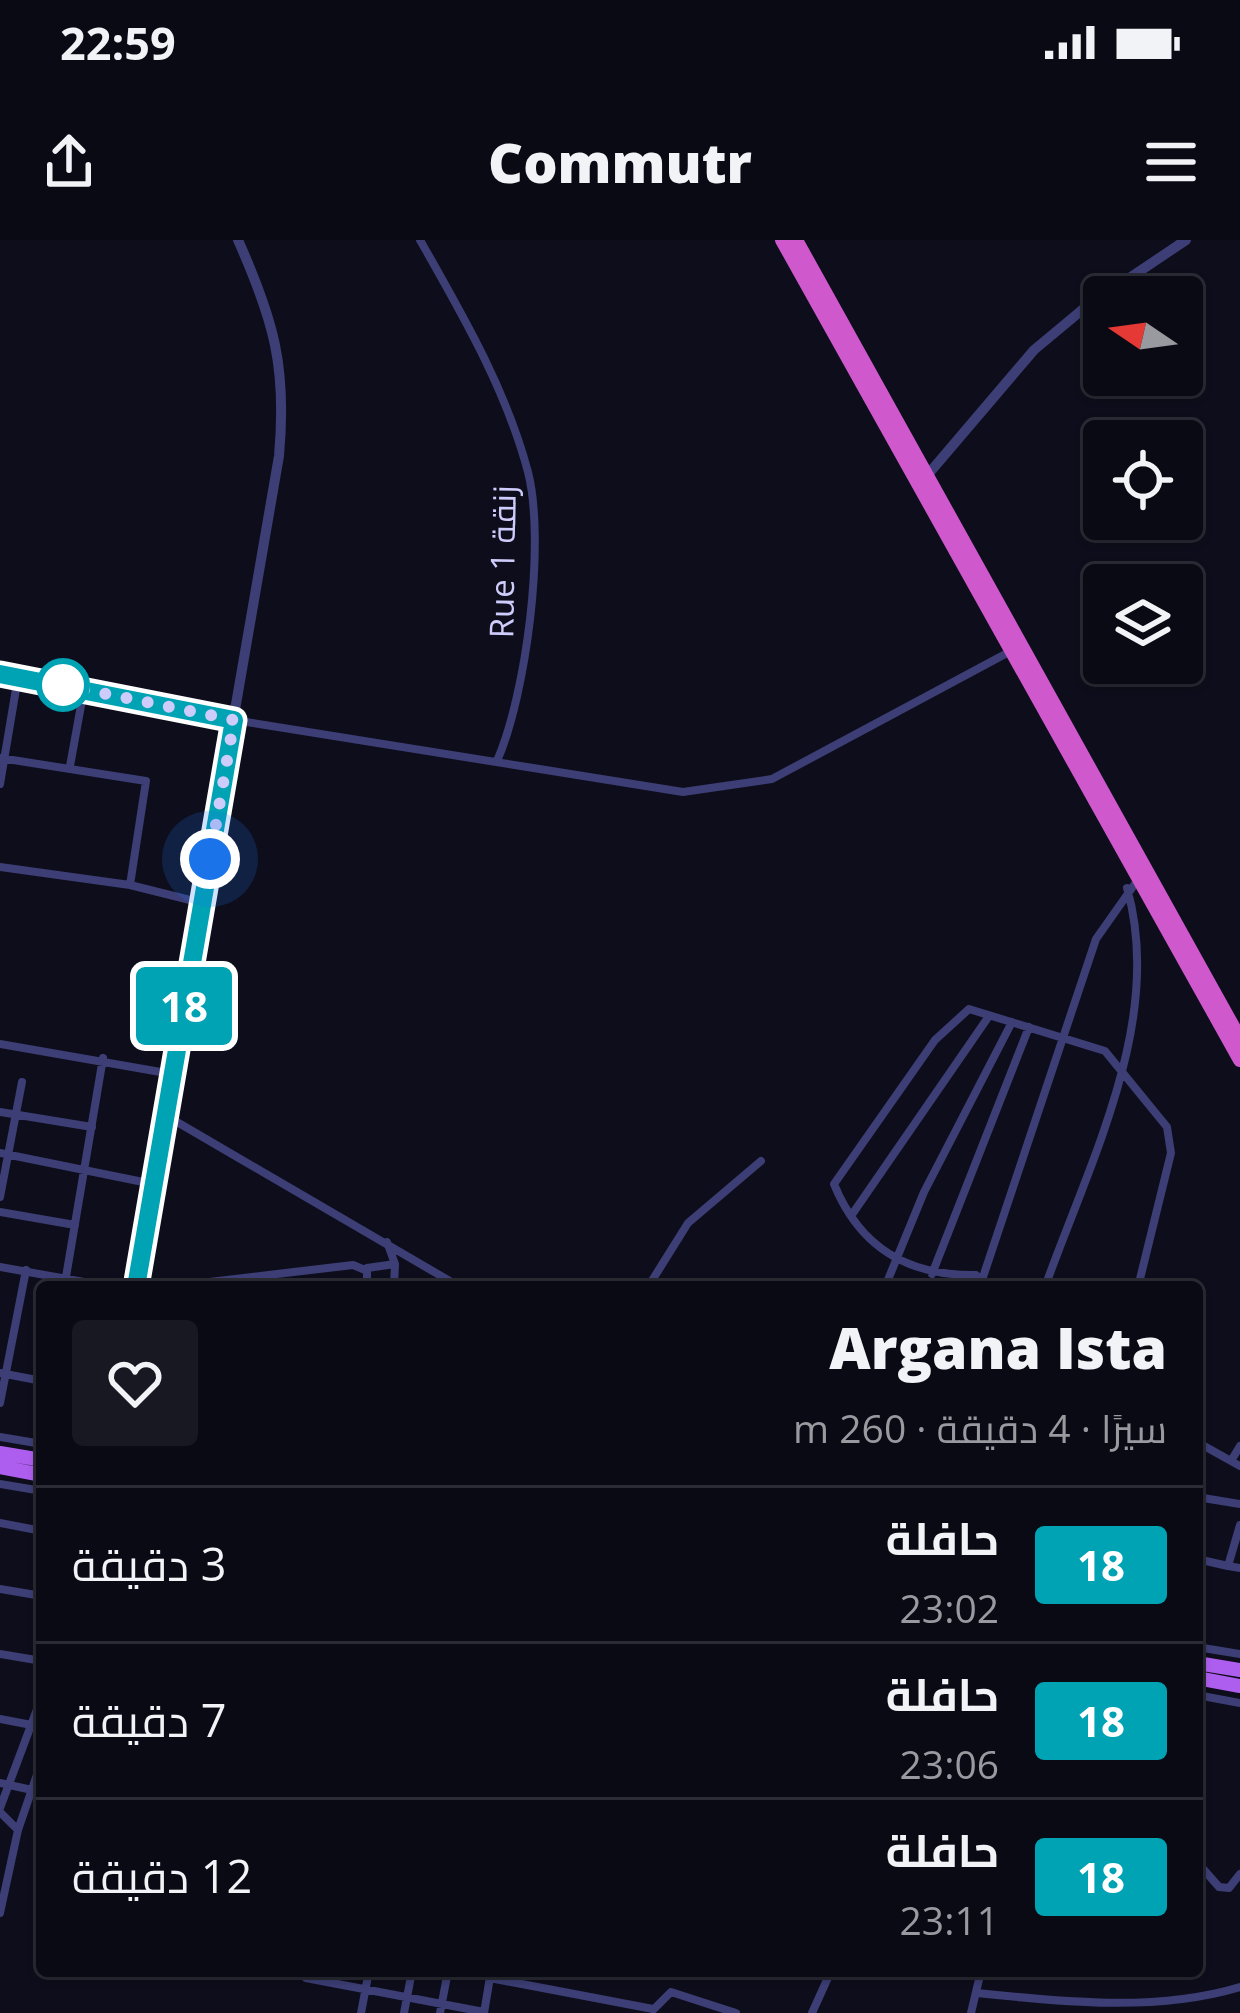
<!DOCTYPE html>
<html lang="ar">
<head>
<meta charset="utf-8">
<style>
	body { margin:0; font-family:"Open Sans",Cairo,sans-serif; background:#181822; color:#f1f3f6; direction:rtl; height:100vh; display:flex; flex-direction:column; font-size:45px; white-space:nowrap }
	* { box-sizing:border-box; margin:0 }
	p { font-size:39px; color:#999aa0 }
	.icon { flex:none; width:66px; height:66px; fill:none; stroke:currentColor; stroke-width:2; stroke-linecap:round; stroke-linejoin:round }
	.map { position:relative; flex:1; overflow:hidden; direction:ltr }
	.drawer { position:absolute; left:36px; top:1041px; width:1167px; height:696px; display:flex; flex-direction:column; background:#0a0a14; border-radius:12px; box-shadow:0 3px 9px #0004,0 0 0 3px #2a2b34; direction:rtl }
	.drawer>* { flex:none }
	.badge { padding:0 24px; border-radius:9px; font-size:42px; line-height:78px }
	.needle { width:78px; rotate:283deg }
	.fabs { position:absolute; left:1083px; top:36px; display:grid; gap:24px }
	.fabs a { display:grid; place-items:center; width:120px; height:120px; border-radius:12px; background:#0a0a14; box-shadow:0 3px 9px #0004,0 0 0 3px #2a2b34; font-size:60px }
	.you { position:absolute; width:60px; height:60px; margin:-30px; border:9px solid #fff; border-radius:50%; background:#1a73e8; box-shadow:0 0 0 18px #1a73e833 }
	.map>.badge { position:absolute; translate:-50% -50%; box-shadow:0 0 0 6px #fff }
	.round { display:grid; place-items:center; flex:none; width:126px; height:126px; border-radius:12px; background:#181822 }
	.head { display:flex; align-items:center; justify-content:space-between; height:204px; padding:0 36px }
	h1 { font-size:57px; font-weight:800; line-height:90px }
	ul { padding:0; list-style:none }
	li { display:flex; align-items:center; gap:36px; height:156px; padding:0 36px; border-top:3px solid #2a2b34 }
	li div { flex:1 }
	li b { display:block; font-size:45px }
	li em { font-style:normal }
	li .badge { min-width:132px; font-weight:700; text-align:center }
	.status { display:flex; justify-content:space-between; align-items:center; height:84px; padding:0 60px; background:#0a0a14; direction:ltr }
	.status svg { height:33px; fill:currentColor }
	header { display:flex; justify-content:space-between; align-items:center; height:156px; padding:0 36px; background:#0a0a14; font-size:54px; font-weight:800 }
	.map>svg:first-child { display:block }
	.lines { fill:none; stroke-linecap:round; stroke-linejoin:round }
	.minor { stroke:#3c3e75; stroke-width:8 }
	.tertiary { stroke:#3c3e75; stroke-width:10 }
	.primary { stroke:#ae5eef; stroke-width:14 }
	.trunk { stroke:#ce58cc; stroke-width:14 }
	.line-casing { stroke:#fff; stroke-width:27 }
	.line { stroke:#00a3b4; stroke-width:18 }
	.walk { stroke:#ceccfa; stroke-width:12; stroke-dasharray:0 21.6 }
	.stop-dot { fill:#fff; stroke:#00a3b4; stroke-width:6 }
	.labels { text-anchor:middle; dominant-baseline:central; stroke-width:9; stroke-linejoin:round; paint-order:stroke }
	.street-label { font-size:33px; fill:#ceccfa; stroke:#0e0d1b }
</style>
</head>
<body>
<div class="status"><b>22:59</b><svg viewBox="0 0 49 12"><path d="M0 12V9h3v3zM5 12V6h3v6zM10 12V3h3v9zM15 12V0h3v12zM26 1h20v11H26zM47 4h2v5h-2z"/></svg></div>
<header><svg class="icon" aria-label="menu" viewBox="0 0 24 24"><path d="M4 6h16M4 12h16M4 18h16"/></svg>Commutr<svg class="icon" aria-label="share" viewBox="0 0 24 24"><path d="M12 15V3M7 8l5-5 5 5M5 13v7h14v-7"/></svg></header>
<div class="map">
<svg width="1240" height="1773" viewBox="0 0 1240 1773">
	<rect width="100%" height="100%" fill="#0e0d1b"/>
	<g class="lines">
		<!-- minor -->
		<path class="minor" d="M420,0C462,74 506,149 528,232C546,303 526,455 497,521
			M0,434L234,480L683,552L772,539L1011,411
			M0,518L146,541L130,645
			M70,526L84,449
			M0,544L18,437
			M0,627L130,645L202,663
			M0,804L172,834
			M0,872L92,887
			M165,875L460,1047
			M0,913L153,944
			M0,957L22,842
			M0,972L75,985
			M851,976L989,776
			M387,1002L395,1024L394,1047
			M0,1027L112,1047
			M932,1034L1029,787
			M66,1037L103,818
			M982,1040L1096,699L1139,638
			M167,1047L353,1025L365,1030
			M367,1047V1028L395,1024
			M648,1047L688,983L761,921
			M885,1047L924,952L1012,782
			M987,1047L976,1035C908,1036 860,1008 834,944L935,800L969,769L1105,811L1167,887L1171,913L1138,1047
			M1045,1047C1089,923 1165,780 1127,648
			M0,1133L42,1141
			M0,1163L26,1030
			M0,1197L42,1204
			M1197,1202L1240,1226
			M1231,1221L1240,1206
			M0,1244L42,1251
			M1197,1257L1240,1264
			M0,1283L42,1291
			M1197,1319L1228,1326L1240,1285
			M1228,1326L1240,1328
			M0,1349L42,1356
			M1197,1407L1240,1414
			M0,1414L42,1421
			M1197,1455L1240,1463
			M0,1479L42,1487
			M0,1543L32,1550
			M0,1568L42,1456
			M0,1572L18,1590
			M1197,1622L1219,1647L1229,1648L1240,1634
			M0,1673L18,1590L42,1520
			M306,1738L484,1772
			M490,1738L653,1769
			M977,1753C1062,1762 1157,1772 1240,1747
			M653,1770L671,1752L736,1773
			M361,1773L369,1731
			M404,1773L412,1731
			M440,1773L448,1731
			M484,1773L491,1731
			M812,1773L831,1731
			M971,1773L981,1731"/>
		<!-- tertiary -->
		<path class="tertiary" d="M925,238L1034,110L1082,70L1186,0
			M135,1047L279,216C287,127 274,81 238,0"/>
		<!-- primary -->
		<path class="primary" d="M0,1213L42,1220
			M0,1227L42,1235
			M1197,1423L1240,1430
			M1197,1438L1240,1446"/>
		<!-- trunk -->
		<path class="trunk" d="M782,0L1240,820
			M796,0L1240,799"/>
	</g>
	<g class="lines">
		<defs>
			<path id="line" d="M0,434L234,480L136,1047"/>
		</defs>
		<!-- line casing -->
		<use href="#line" class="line-casing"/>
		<!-- line -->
		<use href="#line" class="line"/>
		<!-- walk -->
		<path class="walk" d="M63,445L234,480L210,619"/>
	</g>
	<!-- markers -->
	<circle class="stop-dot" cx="63" cy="445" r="24"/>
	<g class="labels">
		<!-- street labels -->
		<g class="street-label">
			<text transform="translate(502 322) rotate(-89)">Rue 1 زنقة</text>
		</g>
	</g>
</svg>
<div class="fabs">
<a><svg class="needle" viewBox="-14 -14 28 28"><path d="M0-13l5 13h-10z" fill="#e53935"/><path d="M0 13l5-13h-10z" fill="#999aa0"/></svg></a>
<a><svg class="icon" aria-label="locate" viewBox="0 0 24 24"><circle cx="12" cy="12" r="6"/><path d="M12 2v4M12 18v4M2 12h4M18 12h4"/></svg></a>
<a><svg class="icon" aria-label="layers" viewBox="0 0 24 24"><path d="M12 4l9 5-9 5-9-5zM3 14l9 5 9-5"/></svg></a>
</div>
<div class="you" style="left:210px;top:619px"></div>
<b class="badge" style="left:184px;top:766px;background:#00a3b4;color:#fff">18</b>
<section class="drawer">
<div class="head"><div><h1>Argana Ista</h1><p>سيرًا · 4 دقيقة · 260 m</p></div><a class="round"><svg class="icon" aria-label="heart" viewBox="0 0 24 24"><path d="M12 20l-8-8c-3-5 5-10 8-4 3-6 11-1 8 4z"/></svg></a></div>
<ul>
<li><span class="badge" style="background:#00a3b4;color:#fff">18</span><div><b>حافلة</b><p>23:02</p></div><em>3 دقيقة</em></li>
<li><span class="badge" style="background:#00a3b4;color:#fff">18</span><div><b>حافلة</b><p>23:06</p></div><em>7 دقيقة</em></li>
<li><span class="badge" style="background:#00a3b4;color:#fff">18</span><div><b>حافلة</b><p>23:11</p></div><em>12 دقيقة</em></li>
</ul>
</section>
</div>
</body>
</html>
